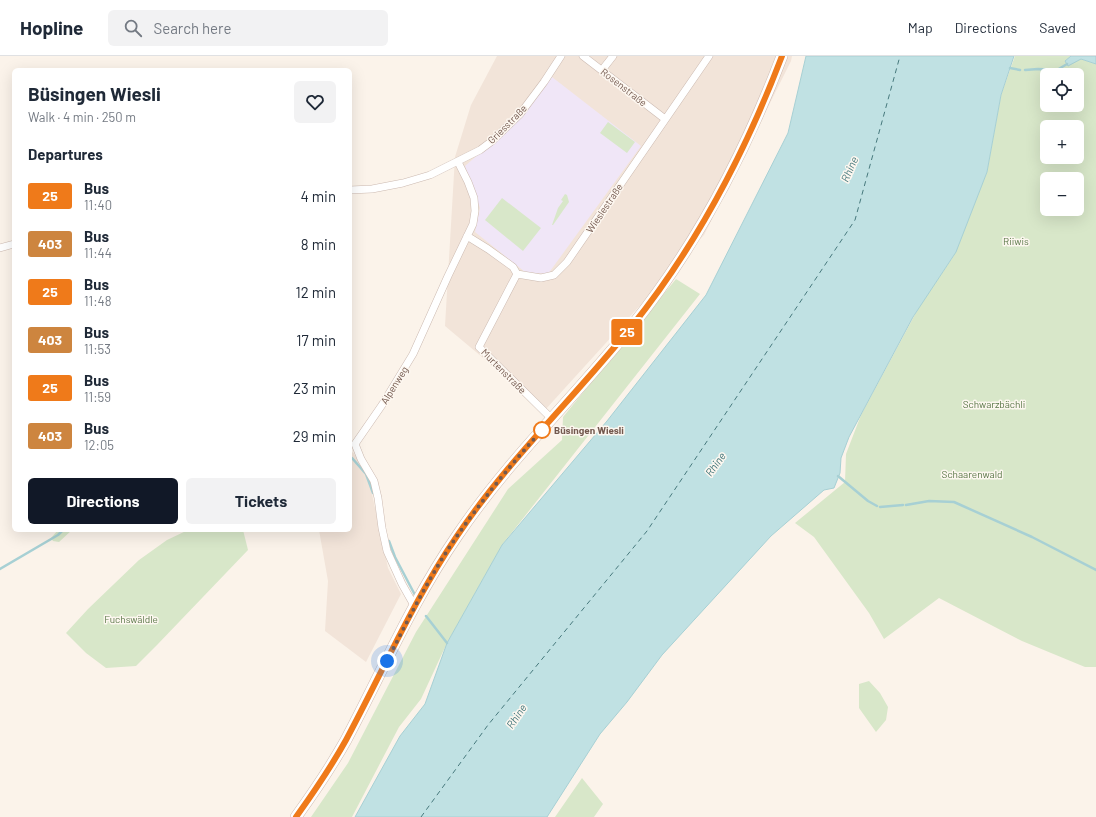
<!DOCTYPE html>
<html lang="en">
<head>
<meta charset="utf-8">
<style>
	body { margin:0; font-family:Barlow,sans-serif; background:#f2f2f3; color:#1f2937; height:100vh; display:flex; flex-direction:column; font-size:15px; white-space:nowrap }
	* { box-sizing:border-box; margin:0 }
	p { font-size:13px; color:#747a83 }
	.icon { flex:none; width:22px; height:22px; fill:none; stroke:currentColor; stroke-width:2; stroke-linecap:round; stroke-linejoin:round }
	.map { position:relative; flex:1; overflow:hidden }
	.side { position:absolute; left:12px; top:12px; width:340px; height:464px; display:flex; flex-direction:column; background:#fff; border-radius:6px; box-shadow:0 4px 16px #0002 }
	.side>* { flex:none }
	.badge { padding:0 8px; border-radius:3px; font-size:14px; line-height:26px }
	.fabs { position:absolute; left:1040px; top:12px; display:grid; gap:8px }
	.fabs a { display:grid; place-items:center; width:44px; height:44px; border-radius:6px; background:#fff; box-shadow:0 4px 16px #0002; font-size:20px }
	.you { position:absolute; width:20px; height:20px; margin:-10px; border:3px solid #fff; border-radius:50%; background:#1a73e8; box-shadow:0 0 0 6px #1a73e833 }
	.map>.badge { position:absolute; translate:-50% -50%; box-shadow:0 0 0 2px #fff }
	h2 { padding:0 16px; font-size:15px; line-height:36px }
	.round { display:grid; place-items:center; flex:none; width:42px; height:42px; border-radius:6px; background:#f2f2f3 }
	.summary { display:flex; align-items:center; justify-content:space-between; height:68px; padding:0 16px }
	h1 { font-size:19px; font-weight:700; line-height:30px }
	.primary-button { display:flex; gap:8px; margin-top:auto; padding:8px 16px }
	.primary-button a { flex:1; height:46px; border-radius:6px; background:#111827; color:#fff; font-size:16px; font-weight:700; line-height:46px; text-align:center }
	.primary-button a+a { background:#f2f2f3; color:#1f2937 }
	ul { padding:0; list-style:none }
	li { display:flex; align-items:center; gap:12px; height:48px; padding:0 16px }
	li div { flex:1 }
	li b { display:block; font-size:15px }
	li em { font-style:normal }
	li .badge { min-width:44px; font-weight:700; text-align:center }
	header { display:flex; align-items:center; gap:24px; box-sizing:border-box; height:56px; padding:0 20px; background:#fff; border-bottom:1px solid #e0e1e3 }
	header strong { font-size:19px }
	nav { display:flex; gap:22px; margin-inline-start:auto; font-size:14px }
	.search { width:280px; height:36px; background:#f2f2f3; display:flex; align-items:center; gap:10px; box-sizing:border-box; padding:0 14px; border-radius:6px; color:#747a83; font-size:15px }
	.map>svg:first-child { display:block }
	.residential { fill:#f2e4d9 }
	.education { fill:#f0e6f7 }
	.green { fill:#d8e7c9; fill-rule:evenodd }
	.water { fill:#c0e1e3; stroke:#a7d0d4 }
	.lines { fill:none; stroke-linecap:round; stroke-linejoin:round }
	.stream { stroke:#a7d0d4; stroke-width:2.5 }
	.ferry { stroke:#47797d; stroke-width:1; stroke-dasharray:5 4; stroke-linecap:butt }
	.minor-casing { stroke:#ccbab1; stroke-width:8 }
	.secondary-casing { stroke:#d0bcb1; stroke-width:12 }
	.minor { stroke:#fff; stroke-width:7 }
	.secondary { stroke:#fff; stroke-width:11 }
	.line-casing { stroke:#fff; stroke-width:9 }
	.line { stroke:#ef7a1a; stroke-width:6 }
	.walk { stroke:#73594f; stroke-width:4; stroke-dasharray:0 7.2 }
	.stop-dot { fill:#fff; stroke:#ef7a1a; stroke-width:2 }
	.labels { text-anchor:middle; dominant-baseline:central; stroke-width:3; stroke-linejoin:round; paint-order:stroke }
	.street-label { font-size:10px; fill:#73594f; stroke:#fdf7f0 }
	.park-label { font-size:10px; fill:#5b7849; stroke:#fdf7f0 }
	.stop-label { font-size:10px; font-weight:bold; fill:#73594f; stroke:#fdf7f0; text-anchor:start }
	.water-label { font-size:11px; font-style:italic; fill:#47797d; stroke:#fdf7f0 }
</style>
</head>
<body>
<header>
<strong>Hopline</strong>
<div class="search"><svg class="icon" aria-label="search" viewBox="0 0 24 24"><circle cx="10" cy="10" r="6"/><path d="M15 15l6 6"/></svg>Search here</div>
<nav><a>Map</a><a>Directions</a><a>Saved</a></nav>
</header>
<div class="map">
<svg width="1096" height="761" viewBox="0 0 1096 761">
	<rect width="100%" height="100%" fill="#fbf3ea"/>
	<!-- residential -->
	<path class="residential" d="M497,0H792L791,5L704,179L545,354L445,270L455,101L471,49Z
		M353,396L369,424L388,512L401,538L366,606L325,575L328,525L319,474H350V398Z"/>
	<!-- education -->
	<path class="education" d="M552,21L641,90L548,218L525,216L475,176L480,152L465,110L521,61Z"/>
	<!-- green -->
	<path class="green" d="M1015,0H1071L1065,5L1081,3L1096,8V611H1085L1022,585L939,542L884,583L869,557L814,481L795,467L845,426L846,398L861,359L919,251L953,201L987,116L1001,39ZM1047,19H1077V49H1047ZM1047,71H1077V101H1047ZM1047,123H1077V153H1047Z
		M608,66L635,86L627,97L600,77Z
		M565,138L567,139L569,146L553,169H552L558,152L563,145L561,144Z
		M502,142L541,172L523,195L485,164Z
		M676,223L700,238L502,489L447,587L421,643L399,671L352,761H311L348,707L416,576L508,433L562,384L563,361Z
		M58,474H72L59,486L53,485L51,482Z
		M188,474H243L248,494L157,589L136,610L106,612L86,597L66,577L88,553L139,504L167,484Z
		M869,625L880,637L888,651L886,664L876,676L859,652V628Z
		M582,722L603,748L594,761H555Z"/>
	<!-- water -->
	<path class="water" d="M806,0H1014L1001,39L987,116L956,196L913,261L849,381L841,402L840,417L834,432L824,434L771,480L662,599L627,646L600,678L547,761H355L400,680L425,648L447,587L502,489L607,365L706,239L788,77Z
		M1071,0H1096V8L1081,3L1068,10L1065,5Z"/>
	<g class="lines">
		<!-- stream -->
		<path class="stream" d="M1010,12L1020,14
			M1025,14L1038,13L1057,14L1067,8
			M352,402L366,418L373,437
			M838,420L868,445L877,450
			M906,449L929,445L954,446L1032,481L1096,514
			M880,451L903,449
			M389,485L395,501L415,539
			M0,513L58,479L63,474
			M426,560L447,587"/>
		<!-- ferry -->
		<path class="ferry" d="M421,761L488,669L647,475L855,164L900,0"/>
		<defs>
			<path id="minor" d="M583,0L665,63
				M602,14L613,0
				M350,134L372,133L403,127L430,119L480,94L492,85L520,58L544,26L561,0
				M467,180L488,193L513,211L517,218L541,222L554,219L567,206L709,0
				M0,192L14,188
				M517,218L479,291L552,363
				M415,551L402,528L387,495L382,472L378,442L374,425L361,403L355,388L382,349L413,298L448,220L473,168L475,155L474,142L468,126L458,106"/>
			<path id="secondary" d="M296,761C314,736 331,711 346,684C382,616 413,544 457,480C508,404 575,341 632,270C697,189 745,97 782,0"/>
		</defs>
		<!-- minor casing -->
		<use href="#minor" class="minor-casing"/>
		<!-- secondary casing -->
		<use href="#secondary" class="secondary-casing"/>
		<!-- minor -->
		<use href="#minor" class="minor"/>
		<!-- secondary -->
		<use href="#secondary" class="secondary"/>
	</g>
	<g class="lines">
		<defs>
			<path id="line" d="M296,761C314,736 331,711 346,684C382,617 414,543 457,480C508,404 575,341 632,270C697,189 745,97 782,0"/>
		</defs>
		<!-- line casing -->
		<use href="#line" class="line-casing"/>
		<!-- line -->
		<use href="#line" class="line"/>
		<!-- walk -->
		<path class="walk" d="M387,605C409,562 430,519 457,480C483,443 512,407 543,373L542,374"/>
	</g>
	<!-- markers -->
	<circle class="stop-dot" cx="542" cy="374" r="8"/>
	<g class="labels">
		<!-- street labels -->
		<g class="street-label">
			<text transform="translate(624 31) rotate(38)">Rosenstraße</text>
			<text transform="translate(507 68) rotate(-45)">Griesstraße</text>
			<text transform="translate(604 152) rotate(-56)">Wieslestraße</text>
			<text transform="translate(504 315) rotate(45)">Murtenstraße</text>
			<text transform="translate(394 329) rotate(-58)">Alpenweg</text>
		</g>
		<!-- park labels -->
		<g class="park-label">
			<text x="1016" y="185">Riiwis</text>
			<text x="994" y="348">Schwarzbächli</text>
			<text x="972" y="418">Schaarenwald</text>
			<text x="131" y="563">Fuchswäldle</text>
		</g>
		<!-- stop labels -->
		<g class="stop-label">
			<text x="554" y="374">Büsingen Wiesli</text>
		</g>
		<!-- water labels -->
		<g class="water-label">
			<text transform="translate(849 113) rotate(-66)">Rhine</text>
			<text transform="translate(715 408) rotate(-54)">Rhine</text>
			<text transform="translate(516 660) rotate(-56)">Rhine</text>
		</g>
	</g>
</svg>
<div class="fabs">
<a><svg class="icon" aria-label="locate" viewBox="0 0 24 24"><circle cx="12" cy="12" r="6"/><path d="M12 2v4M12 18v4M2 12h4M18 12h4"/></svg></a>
<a>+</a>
<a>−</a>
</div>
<div class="you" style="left:387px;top:605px"></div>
<b class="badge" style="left:627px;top:276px;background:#ef7a1a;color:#fff">25</b>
<section class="side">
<div class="summary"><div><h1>Büsingen Wiesli</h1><p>Walk · 4 min · 250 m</p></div><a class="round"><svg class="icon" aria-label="heart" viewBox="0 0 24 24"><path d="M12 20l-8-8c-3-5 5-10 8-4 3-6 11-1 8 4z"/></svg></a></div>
<h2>Departures</h2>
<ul>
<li><span class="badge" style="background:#ef7a1a;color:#fff">25</span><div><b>Bus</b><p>11:40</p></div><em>4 min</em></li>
<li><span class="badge" style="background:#cd853f;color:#fff">403</span><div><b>Bus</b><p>11:44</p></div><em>8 min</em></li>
<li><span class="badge" style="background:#ef7a1a;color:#fff">25</span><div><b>Bus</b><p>11:48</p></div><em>12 min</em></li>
<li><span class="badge" style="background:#cd853f;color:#fff">403</span><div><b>Bus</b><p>11:53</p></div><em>17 min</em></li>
<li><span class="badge" style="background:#ef7a1a;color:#fff">25</span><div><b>Bus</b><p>11:59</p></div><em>23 min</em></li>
<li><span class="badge" style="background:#cd853f;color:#fff">403</span><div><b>Bus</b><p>12:05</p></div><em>29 min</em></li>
</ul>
<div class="primary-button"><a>Directions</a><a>Tickets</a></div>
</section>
</div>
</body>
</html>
